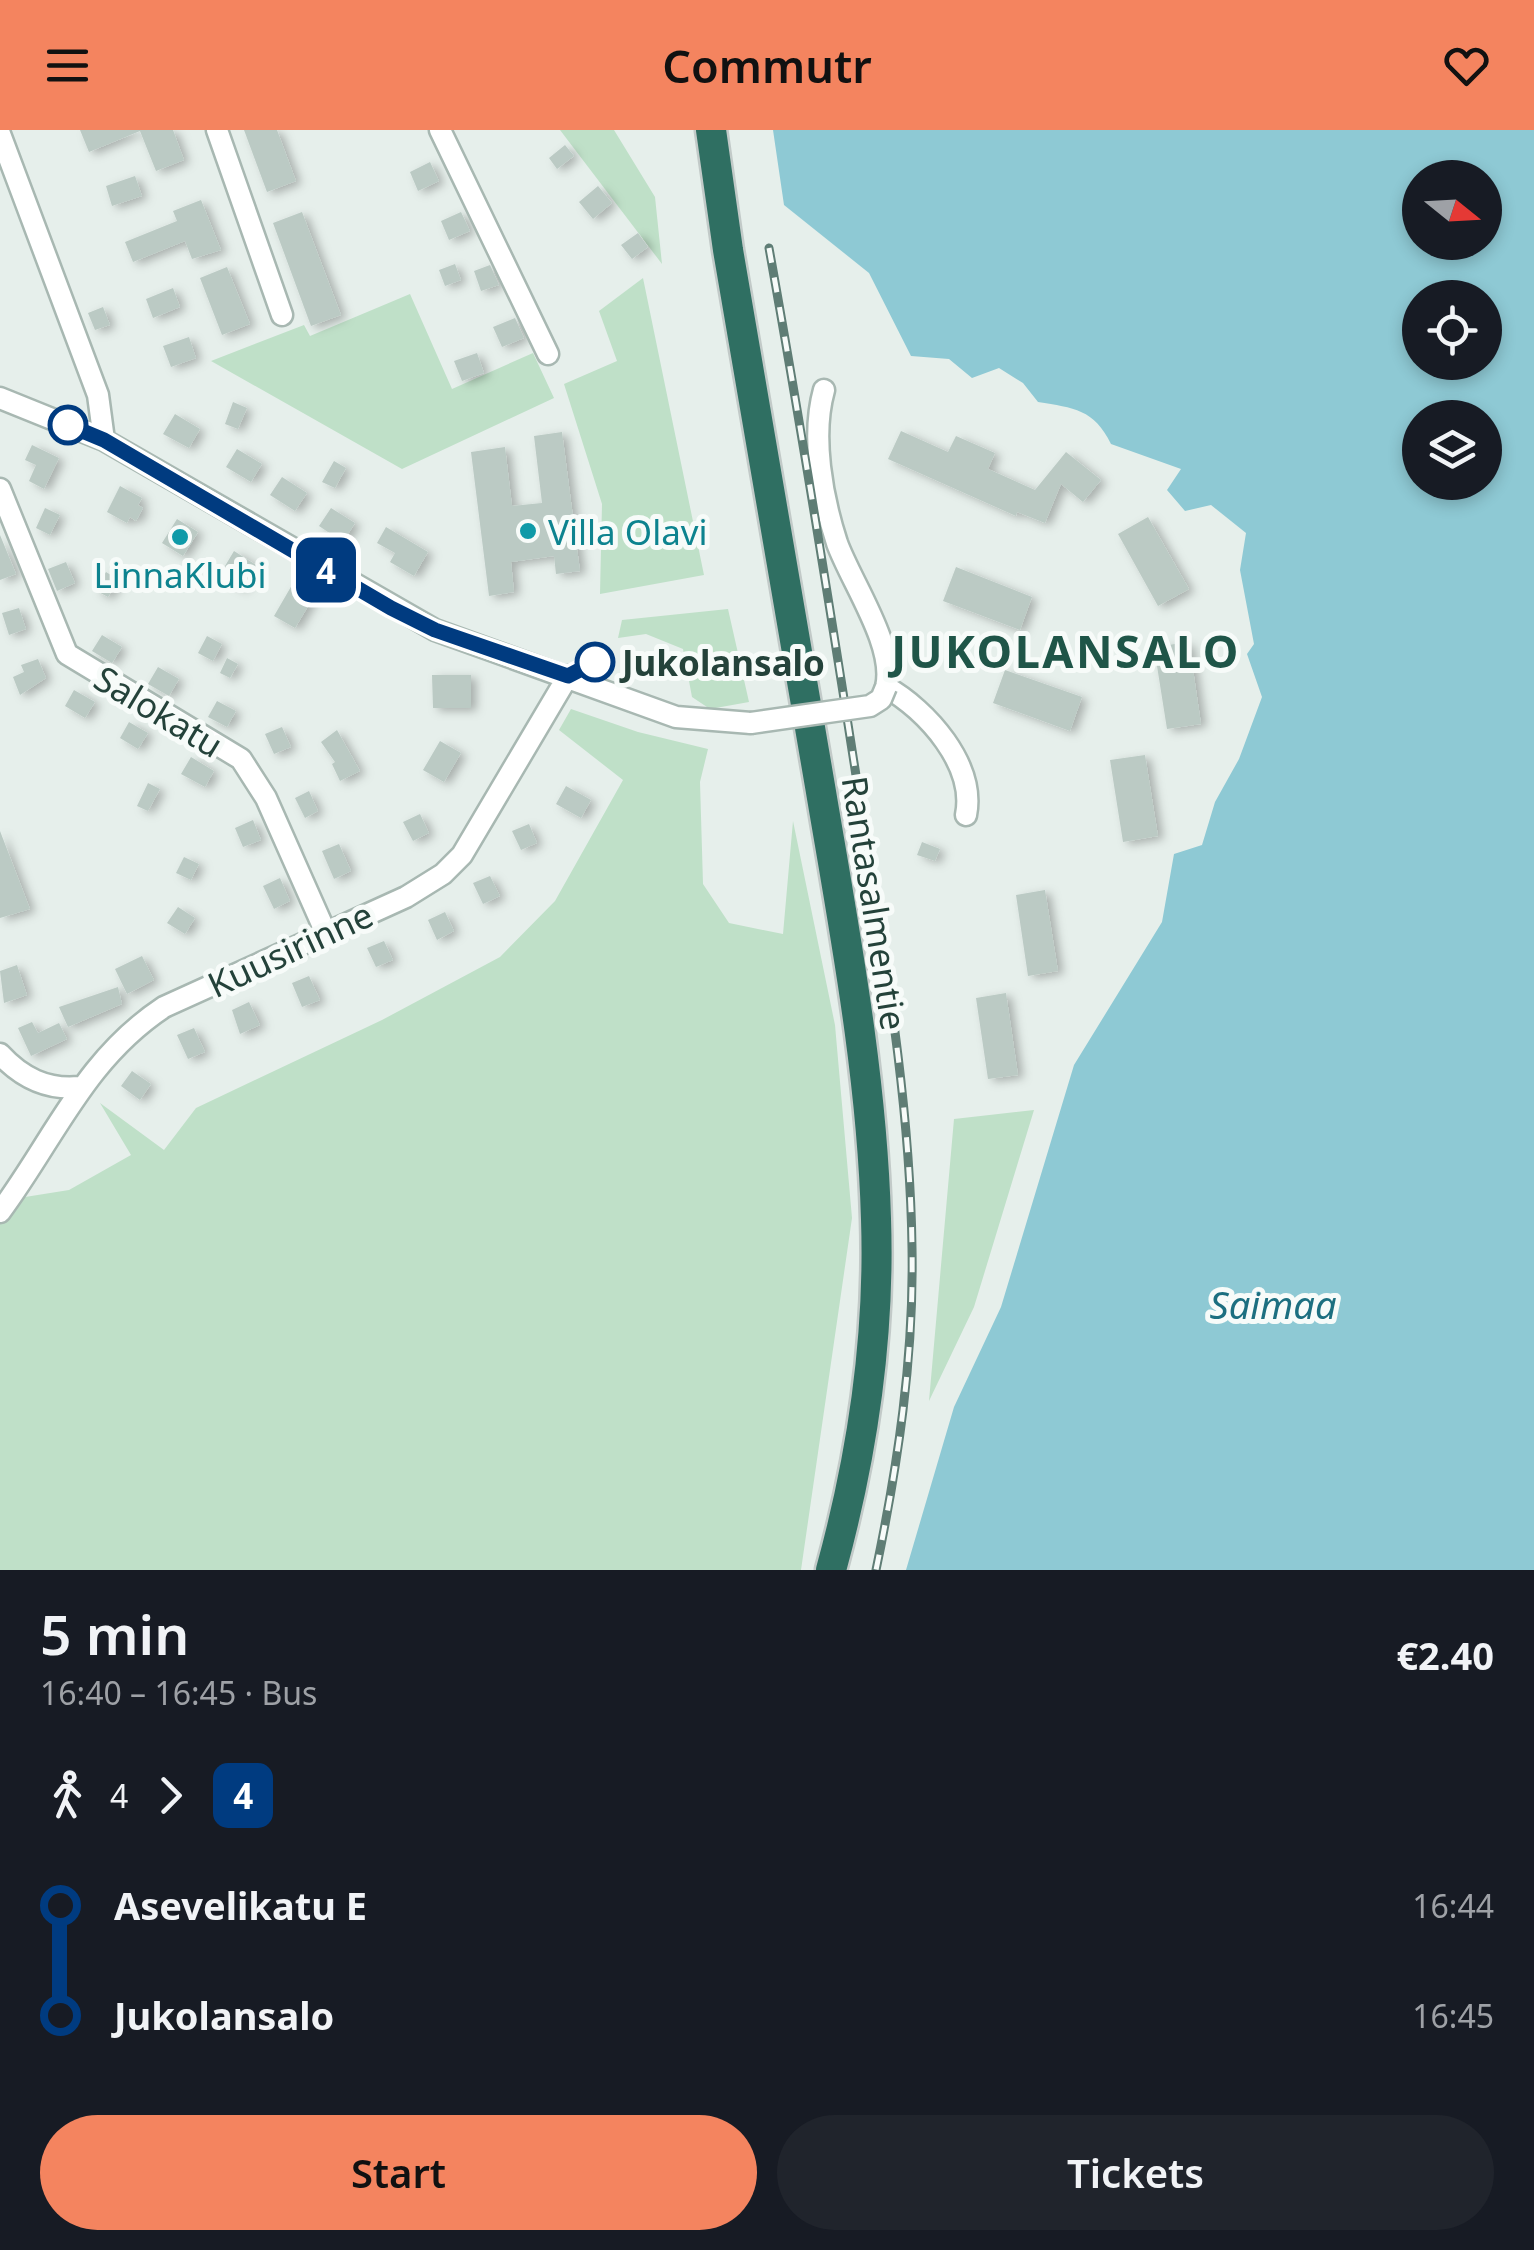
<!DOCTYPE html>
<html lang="en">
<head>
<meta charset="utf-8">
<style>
	body { margin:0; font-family:"Noto Sans",sans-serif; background:#20242c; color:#f1f3f6; height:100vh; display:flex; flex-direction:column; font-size:38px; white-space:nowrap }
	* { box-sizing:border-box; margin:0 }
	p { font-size:32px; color:#9ea1a6 }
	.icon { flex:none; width:55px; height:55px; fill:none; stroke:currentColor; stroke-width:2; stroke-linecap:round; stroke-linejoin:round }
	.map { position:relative; height:1440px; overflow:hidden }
	.details { display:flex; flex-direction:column; background:#171b24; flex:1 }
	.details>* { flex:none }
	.badge { padding:0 20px; border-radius:15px; font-size:35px; line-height:65px }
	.needle { width:65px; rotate:108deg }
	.controls { position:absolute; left:1402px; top:30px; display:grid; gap:20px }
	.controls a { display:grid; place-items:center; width:100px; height:100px; border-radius:50%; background:#171b24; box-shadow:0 5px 15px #0003; font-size:50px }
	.map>.badge { position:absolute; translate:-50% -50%; box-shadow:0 0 0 5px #fff }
	.legs { display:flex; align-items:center; gap:15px; height:110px; padding:0 40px; font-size:32px }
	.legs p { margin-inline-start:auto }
	.summary { display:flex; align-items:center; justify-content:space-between; height:170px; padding:0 40px }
	h1 { font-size:55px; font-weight:600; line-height:75px }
	.action { display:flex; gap:20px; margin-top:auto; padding:20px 40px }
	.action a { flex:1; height:115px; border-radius:60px; background:#f4845f; color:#111; font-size:40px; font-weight:600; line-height:115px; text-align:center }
	.action a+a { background:#20242c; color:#f1f3f6 }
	ul { padding:0 40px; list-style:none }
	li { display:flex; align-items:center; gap:35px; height:110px; font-size:38px }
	li i { display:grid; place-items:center; width:15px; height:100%; margin:0 12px; background:currentColor }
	li i::after { content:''; width:25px; height:25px; margin:-12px; border:8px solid; border-radius:50%; background:#171b24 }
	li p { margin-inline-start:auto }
	li:first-child i { background:linear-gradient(#0000 50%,currentColor 0) }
	li:last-child i { background:linear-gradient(currentColor 50%,#0000 0) }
	header { display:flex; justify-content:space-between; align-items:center; height:130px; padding:0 40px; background:#f4845f; color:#111; font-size:45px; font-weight:600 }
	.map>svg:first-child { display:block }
	.green { fill:#bfe0c8 }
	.water { fill:#8ec9d4; fill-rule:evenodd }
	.building { fill:#bbcac4; filter:url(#shadow) }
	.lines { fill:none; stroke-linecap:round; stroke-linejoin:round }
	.minor-casing { stroke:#a8b8b2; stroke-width:25 }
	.highway-casing { stroke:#c2cac8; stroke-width:35 }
	.minor { stroke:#fff; stroke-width:20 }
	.highway { stroke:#2f6f62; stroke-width:30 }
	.rail-casing { stroke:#5f7d75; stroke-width:9 }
	.rail { stroke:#f7fbf9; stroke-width:5; stroke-dasharray:15; stroke-linecap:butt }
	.minor-bridge-casing { stroke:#a8b8b2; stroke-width:25; stroke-linecap:butt }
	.minor-bridge { stroke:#fff; stroke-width:20 }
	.line-1-casing { stroke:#fff; stroke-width:22 }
	.line-1 { stroke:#003b80; stroke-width:15 }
	.stop-1-dot { fill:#fff; stroke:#003b80; stroke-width:5 }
	.culture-dot { fill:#0f9aa8; stroke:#f7fbf9; stroke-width:4 }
	.labels { text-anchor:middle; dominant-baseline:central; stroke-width:10; stroke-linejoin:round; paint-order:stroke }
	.culture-label { font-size:35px; fill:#0d838f; stroke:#f7fbf9; text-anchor:start }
	.stop-label { font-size:35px; font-weight:bold; fill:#24423a; stroke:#f7fbf9; text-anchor:start }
	.street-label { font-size:35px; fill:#24423a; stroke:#f7fbf9 }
	.water-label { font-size:38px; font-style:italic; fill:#1c6f80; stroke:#f7fbf9 }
	.district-label { font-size:45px; font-weight:bold; letter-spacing:2.5px; fill:#1f5548; stroke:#f7fbf9 }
</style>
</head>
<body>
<header><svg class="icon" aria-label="menu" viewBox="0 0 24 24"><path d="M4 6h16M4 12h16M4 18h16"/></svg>Commutr<svg class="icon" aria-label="heart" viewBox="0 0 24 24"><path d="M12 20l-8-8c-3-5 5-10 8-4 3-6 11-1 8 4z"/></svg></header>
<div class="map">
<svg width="1534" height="1440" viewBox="0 0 1534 1440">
	<defs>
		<filter id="shadow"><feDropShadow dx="5.5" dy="3" stdDeviation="5" flood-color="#0004"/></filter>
	</defs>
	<rect width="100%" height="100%" fill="#e6efeb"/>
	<!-- green -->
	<path class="green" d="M560,0H614L655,67L662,134Z
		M643,148L704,445L600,464L602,374L564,254L617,231L599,181Z
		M410,164L452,259L533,223L554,268L402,339L211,231L304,195L310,206Z
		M728,479L749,572L710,579L692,567L683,519L646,504L618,508L622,490Z
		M571,579L638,602L708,619L700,652L703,754L729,793L783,804L793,691L835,895L852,1088L801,1440H0V1071L69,1060L131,1025L100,973L164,1020L196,978L382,890L500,827L555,771L623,650L559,600Z
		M1034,980L974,1177L929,1271L954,989Z"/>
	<!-- water -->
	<path class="water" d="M773,0H1534V1440H906L954,1277L1001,1177L1074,935L1162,792L1174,724L1202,715L1215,672L1239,629L1262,567L1247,524L1254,514L1240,440L1246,403L1211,375L1185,381L1167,360L1181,339L1111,314C1094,279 1074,278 1038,272L1023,253L999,238L972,248L949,229L911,226L869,143L784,75ZM1420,48H1485V112H1420ZM1420,168H1485V232H1420ZM1420,288H1485V352H1420Z"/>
	<!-- building -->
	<path class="building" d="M80,0H173L184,30L156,41L140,1L89,22Z
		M244,0H277L296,51L267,62Z
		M565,15L574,26L557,39L549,28Z
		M430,32L439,51L418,61L410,42Z
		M135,46L142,66L112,76L106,56Z
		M598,56L612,73L593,89L579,72Z
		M201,70L221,120L192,129L185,111L133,132L125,112L177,91L173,81Z
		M302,82L341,185L311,196L273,93Z
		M461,82L470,101L449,110L441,91Z
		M638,103L648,117L632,129L621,115Z
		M455,134L461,150L445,156L439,140Z
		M490,135L499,155L481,161L474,141Z
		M227,137L250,194L222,205L200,148Z
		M173,158L180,177L153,188L146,169Z
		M103,177L110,195L95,200L88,183Z
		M515,188L524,208L502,217L493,197Z
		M189,207L196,228L171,237L163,216Z
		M477,223L484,243L462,251L454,231Z
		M233,272L247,278L238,299L225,294Z
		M175,284L200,299L189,318L163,304Z
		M901,301L948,322L956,306L995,323L988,339L1035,360L1066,322L1101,350L1083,372L1061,354L1045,393L1017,382L1016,386L888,329Z
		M562,302L580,441L556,444L554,426L511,432L514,462L489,466L471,322L505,317L512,376L542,373L534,306Z
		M32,315L59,328L44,359L29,351L36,335L25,330Z
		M237,319L262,334L251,352L226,337Z
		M334,331L346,338L335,358L322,352Z
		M282,347L307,363L295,381L270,365Z
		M120,356L142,368L138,375L143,378L136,391L130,387L127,393L107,382Z
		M45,378L60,385L50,405L36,398Z
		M331,378L355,393L343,412L319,396Z
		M1148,387L1189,459L1158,476L1118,404Z
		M177,389L198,402L183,426L162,413Z
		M386,397L428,422L414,446L390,432L395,423L377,413Z
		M0,405L16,444L0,450Z
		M234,421L256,435L242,459L219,446Z
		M66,432L75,453L57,461L48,439Z
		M956,437L1032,467L1020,500L943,471Z
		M106,442L119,450L108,467L95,460Z
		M292,455L313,468L295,498L274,486Z
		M19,478L26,499L9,505L2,483Z
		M102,505L122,517L112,533L92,521Z
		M207,506L222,514L213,531L198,523Z
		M1189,512L1201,594L1167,599L1154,517Z
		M227,528L238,534L230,548L220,543Z
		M38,529L46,548L20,565L13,547L24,542L21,535Z
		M158,537L179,549L169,566L148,554Z
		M1005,540L1082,567L1070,601L993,573Z
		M432,545H471V578H433Z
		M74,560L95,572L85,588L65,576Z
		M217,571L236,581L227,597L208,587Z
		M129,592L148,603L138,619L120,608Z
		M282,597L291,617L274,624L265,604Z
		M337,600L360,641L340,651L332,634L335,632L321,612Z
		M440,611L461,623L444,652L423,640Z
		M1145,625L1158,706L1123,712L1110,630Z
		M191,627L214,641L205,657L181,644Z
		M148,653L160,659L148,681L137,676Z
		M566,656L591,670L581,688L556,674Z
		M309,661L318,681L305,688L295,668Z
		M420,684L429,703L413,711L403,692Z
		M253,690L261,710L243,717L235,698Z
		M529,694L537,713L521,720L512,701Z
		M0,701L30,779L0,788Z
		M922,712L940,719L935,731L917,725Z
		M339,714L351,741L334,749L322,721Z
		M184,727L199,734L191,750L176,743Z
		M490,746L500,766L483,774L473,753Z
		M280,748L290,771L274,779L263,756Z
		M1045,760L1058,841L1028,846L1016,765Z
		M178,777L195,788L185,804L167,793Z
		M445,782L454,801L437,810L428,790Z
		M384,811L393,830L376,837L367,818Z
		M142,826L154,850L127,864L115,839Z
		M17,835L27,865L4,873L0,841Z
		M309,846L320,870L302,877L292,853Z
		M118,857L122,874L68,897L59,877Z
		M1006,863L1018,945L988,949L976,868Z
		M249,872L260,895L240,904L232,880Z
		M32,892L38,903L59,893L67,909L31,926L18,898Z
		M194,898L205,922L188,929L177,905Z
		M132,941L151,954L140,970L121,956Z"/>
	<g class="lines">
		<defs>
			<path id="minor" d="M217,0L282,185
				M440,0L548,224
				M0,4L98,265L104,310
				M824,260C811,306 822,367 837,413C851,452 896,516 886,557C927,580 976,635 966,685
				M0,268L104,310L435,500L676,587L751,593
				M0,359L67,524L241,629L266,668L325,801
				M0,924C22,948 47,960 79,957
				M0,1082C55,1008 84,930 164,877L406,767L443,744L462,725L568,546"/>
			<path id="highway" d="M711,0L728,120C758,299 790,477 820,656C844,799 872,944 876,1089C880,1207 862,1327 831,1440"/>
		</defs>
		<!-- minor casing -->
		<use href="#minor" class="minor-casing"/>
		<!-- highway casing -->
		<use href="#highway" class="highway-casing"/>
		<!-- minor -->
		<use href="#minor" class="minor"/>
		<!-- highway -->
		<use href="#highway" class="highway"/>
		<defs>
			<path id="rail" d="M769,118C800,291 828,465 855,639C879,798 910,957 912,1118C914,1227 898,1334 876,1440"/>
		</defs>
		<!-- rail casing -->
		<use href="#rail" class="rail-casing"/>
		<!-- rail -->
		<use href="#rail" class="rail"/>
		<defs>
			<path id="minor-bridge" d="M751,593L870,576L881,569L886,557"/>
		</defs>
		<!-- minor-bridge casing -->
		<use href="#minor-bridge" class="minor-bridge-casing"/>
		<!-- minor-bridge -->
		<use href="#minor-bridge" class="minor-bridge"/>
	</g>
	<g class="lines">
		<defs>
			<path id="line-1" d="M68,295L104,310L391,478L435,500L568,546L595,532"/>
		</defs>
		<!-- line-1 casing -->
		<use href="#line-1" class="line-1-casing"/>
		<!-- line-1 -->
		<use href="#line-1" class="line-1"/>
	</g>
	<!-- markers -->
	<g class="stop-1-dot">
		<circle cx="68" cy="295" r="18"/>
		<circle cx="595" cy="532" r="18"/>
	</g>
	<g class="culture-dot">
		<circle cx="528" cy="401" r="10"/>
		<circle cx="180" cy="407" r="10"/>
	</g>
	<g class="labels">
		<!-- culture labels -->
		<g class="culture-label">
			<text x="548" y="401">Villa Olavi</text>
			<text x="180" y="444" text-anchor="middle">LinnaKlubi</text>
		</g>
		<!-- stop labels -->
		<g class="stop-label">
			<text x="622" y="532">Jukolansalo</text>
		</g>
		<!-- street labels -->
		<g class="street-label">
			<text transform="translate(159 581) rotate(31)">Salokatu</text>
			<text transform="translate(875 773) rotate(81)">Rantasalmentie</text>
			<text transform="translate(290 819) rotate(-25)">Kuusirinne</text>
		</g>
		<!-- water labels -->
		<g class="water-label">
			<text x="1273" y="1174">Saimaa</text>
		</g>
		<!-- district labels -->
		<g class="district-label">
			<text x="1066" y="520">JUKOLANSALO</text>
		</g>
	</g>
</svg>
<div class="controls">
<a><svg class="needle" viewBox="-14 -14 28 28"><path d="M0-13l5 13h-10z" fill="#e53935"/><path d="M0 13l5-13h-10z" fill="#9ea1a6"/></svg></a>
<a><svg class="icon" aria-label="locate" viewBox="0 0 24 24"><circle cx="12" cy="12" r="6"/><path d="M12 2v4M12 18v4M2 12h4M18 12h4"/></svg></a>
<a><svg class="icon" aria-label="layers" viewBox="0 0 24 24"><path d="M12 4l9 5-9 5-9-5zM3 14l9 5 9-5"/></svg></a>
</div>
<b class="badge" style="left:326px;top:440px;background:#003b80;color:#fff">4</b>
</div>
<section class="details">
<div class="summary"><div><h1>5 min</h1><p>16:40 – 16:45 · Bus</p></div><b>€2.40</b></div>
<div class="legs"><svg class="icon" aria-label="walk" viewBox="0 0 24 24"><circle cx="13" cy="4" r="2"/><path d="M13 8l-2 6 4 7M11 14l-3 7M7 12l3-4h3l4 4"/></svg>4<svg class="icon" aria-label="forward" viewBox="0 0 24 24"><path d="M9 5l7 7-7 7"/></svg><b class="badge" style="background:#003b80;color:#fff">4</b></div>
<ul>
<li><i style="color:#003b80"></i><b>Asevelikatu E</b><p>16:44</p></li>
<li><i style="color:#003b80"></i><b>Jukolansalo</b><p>16:45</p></li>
</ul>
<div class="action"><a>Start</a><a>Tickets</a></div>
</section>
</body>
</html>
